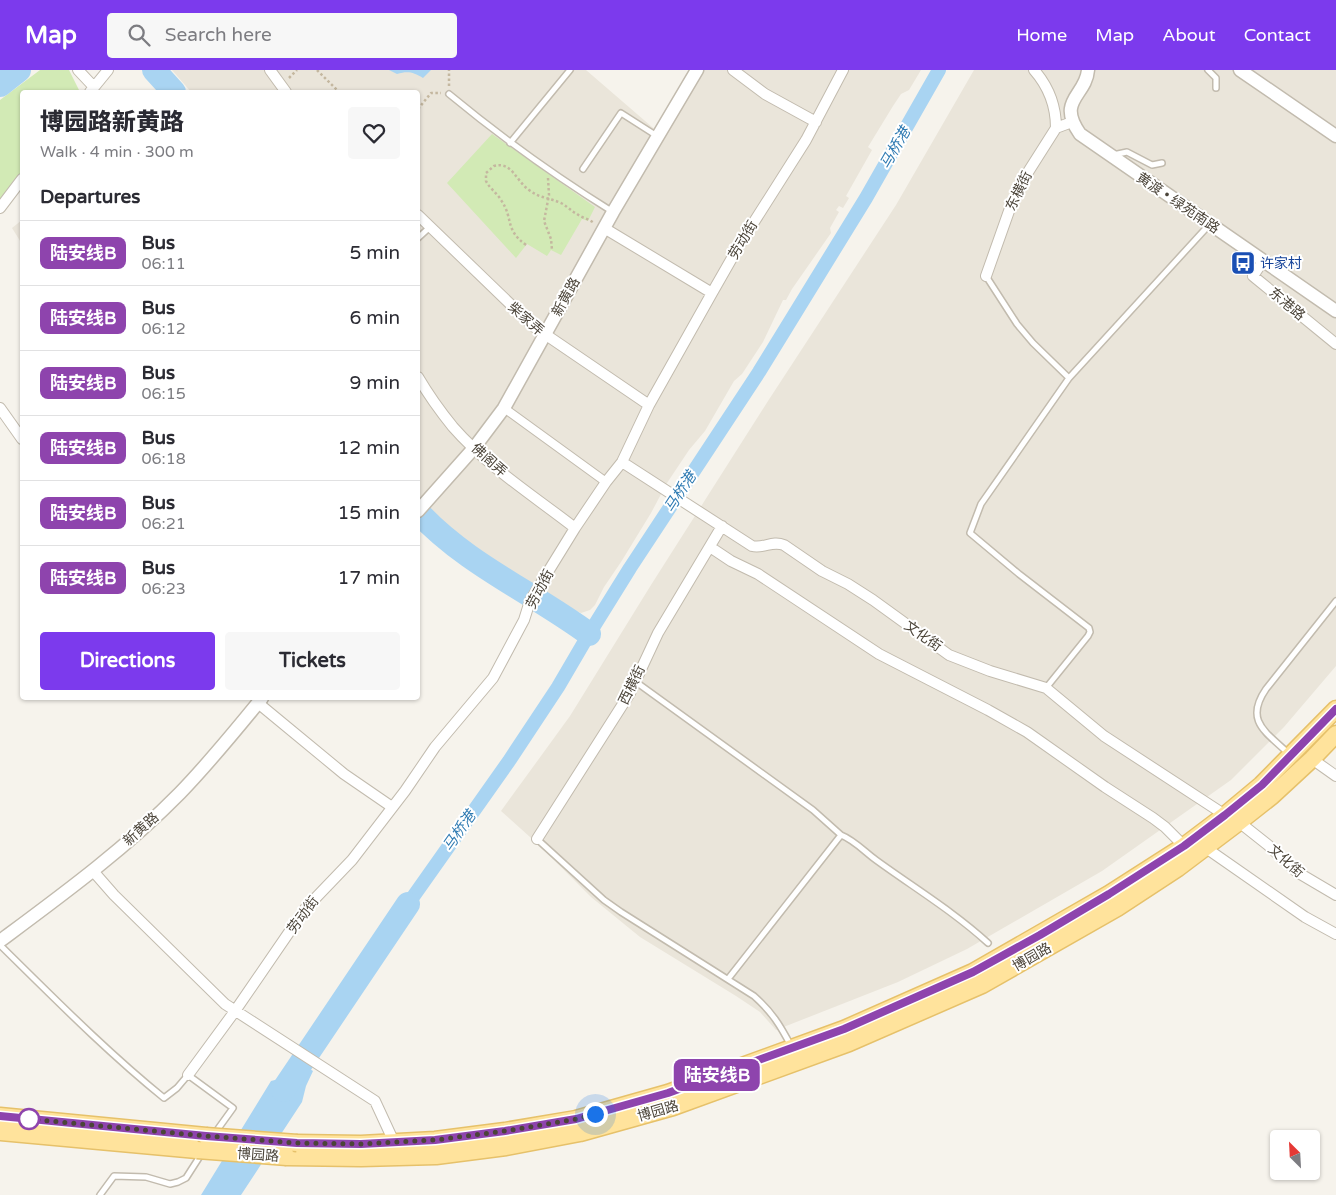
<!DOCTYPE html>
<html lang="en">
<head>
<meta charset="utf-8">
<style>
	body { margin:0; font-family:"Varela Round","Noto Sans SC",sans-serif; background:#f7f7f7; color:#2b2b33; height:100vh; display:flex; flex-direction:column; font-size:19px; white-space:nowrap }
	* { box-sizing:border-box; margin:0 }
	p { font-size:16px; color:#7c7c81 }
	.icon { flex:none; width:28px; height:28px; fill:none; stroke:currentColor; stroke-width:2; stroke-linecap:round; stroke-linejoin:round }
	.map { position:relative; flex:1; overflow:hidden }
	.details { position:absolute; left:20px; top:20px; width:400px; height:610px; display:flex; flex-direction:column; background:#fff; border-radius:5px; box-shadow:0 1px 4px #0004 }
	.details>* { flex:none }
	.badge { padding:0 10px; border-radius:8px; font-size:18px; line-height:32px }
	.needle { width:32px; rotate:336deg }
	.controls { position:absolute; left:1270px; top:1060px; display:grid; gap:10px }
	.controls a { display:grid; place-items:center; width:50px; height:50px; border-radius:5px; background:#fff; box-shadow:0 1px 4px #0004; font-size:25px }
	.you { position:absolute; width:25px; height:25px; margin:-12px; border:4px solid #fff; border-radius:50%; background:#1a73e8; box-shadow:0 0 0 8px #1a73e833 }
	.map>.badge { position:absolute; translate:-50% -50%; box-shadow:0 0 0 2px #fff }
	h2 { padding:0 20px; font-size:19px; line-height:45px }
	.round { display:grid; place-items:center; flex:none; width:52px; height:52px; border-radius:5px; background:#f7f7f7 }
	.headline { display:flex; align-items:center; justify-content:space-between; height:85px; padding:0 20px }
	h1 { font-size:24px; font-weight:800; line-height:38px }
	.primary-button { display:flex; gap:10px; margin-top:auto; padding:10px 20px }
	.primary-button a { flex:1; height:58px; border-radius:5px; background:#7c3aed; color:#fff; font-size:20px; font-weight:800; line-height:58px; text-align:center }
	.primary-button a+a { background:#f7f7f7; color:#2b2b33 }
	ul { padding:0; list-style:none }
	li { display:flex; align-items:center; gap:15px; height:65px; padding:0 20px; border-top:1px solid #e1e1e2 }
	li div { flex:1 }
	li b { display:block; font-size:19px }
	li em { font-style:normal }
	li .badge { min-width:55px; font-weight:700; text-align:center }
	header { display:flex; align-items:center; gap:30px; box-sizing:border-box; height:70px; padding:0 25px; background:#7c3aed; color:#fff }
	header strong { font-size:24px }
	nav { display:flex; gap:28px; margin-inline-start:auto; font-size:18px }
	.search { width:350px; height:45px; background:#f7f7f7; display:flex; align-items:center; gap:12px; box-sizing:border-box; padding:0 18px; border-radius:5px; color:#7c7c81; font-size:19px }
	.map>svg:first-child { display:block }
	.residential { fill:#eae5da }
	.green { fill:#d2eab5 }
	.water { fill:#a9d4f2 }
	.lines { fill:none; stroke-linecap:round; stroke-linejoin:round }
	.canal { stroke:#a9d4f2; stroke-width:14 }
	.river { stroke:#a9d4f2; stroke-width:24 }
	.service-casing { stroke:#c2bbae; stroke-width:8 }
	.pedestrian-casing { stroke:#c2bbae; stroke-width:10 }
	.minor-casing { stroke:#c2bbae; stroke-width:12 }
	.tertiary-casing { stroke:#c2bbae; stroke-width:15 }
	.primary-casing { stroke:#e6c16a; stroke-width:19 }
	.path { stroke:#c4b79f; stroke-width:2.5; stroke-dasharray:2.5 2.5; stroke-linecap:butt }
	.service { stroke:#fff; stroke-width:5 }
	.pedestrian { stroke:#fff; stroke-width:8 }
	.minor { stroke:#fff; stroke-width:10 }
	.tertiary { stroke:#fff; stroke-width:12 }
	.primary { stroke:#ffe39c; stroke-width:16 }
	.primary-bridge-casing { stroke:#e6c16a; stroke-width:19; stroke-linecap:butt }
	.primary-bridge { stroke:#ffe39c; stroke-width:16 }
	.line-casing { stroke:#fff; stroke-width:11 }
	.line { stroke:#8e44ad; stroke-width:8 }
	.walk { stroke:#4b4439; stroke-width:5; stroke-dasharray:0 9 }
	.stop-dot { fill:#fff; stroke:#8e44ad; stroke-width:2.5 }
	.labels { text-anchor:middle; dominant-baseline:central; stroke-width:4; stroke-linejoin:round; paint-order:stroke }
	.street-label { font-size:14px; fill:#4b4439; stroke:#fff }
	.transit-label { font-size:14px; fill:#164399; stroke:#fff; text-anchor:start }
	.water-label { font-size:15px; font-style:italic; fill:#2e7ab2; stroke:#fff }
</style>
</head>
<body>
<header>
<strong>Map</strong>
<div class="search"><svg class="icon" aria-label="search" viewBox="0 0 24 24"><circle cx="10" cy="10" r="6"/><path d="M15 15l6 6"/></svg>Search here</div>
<nav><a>Home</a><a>Map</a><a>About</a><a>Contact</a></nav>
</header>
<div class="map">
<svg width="1336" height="1125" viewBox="0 0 1336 1125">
	<rect width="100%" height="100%" fill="#f6f3ec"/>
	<!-- residential -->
	<path class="residential" d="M172,0H586L659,63L697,0H921L909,20L901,24L893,36L868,77L872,80L846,126L849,128L843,138L839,136L836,140L839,142L830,158L831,163L792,219L786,230H783L763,272L742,304L734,311L705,361L689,380L667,413L651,443L621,492L604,517L595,535L590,540L581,543L531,521L515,510L467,475L418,428V22H191Z
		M974,0H1336V596L1284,657L1231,710L1102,801L967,879L898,912L776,960L760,942L736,926L640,867L591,827L540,776L501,741L570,646L651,515L768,331L896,135Z
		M22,150V174L12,158Z"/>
	<!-- green -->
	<path class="green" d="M40,0H69L80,22H22V101L0,130V30Z
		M492,64L595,137L588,151L582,149L561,185L551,180L547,186L527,174L516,188L447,113Z"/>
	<!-- water -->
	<path class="water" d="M389,0H431L423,8C413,2 408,1 397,4Z
		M295,989L313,1001L306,1016L302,1032L241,1125H201L271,1011L279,1009Z"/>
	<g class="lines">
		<!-- canal -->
		<path class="canal" d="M408,834L509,691L558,617L589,564L630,498L759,302L866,128L939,0"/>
		<!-- river -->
		<path class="river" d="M154,0L174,22
			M0,15L19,0
			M418,442C466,494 532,522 589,564
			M283,1020L408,834"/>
		<defs>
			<path id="service" d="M1208,0L1216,8V18
				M449,24C501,67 555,106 613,142
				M510,73L570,0
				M1113,85L1127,82L1152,95L1162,93
				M583,99L621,43L657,66
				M418,168L430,157
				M986,206L1017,254L1033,273L1069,308
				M636,612L813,740L841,765
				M1046,618L1088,566L1090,562L1089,558L1019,504L970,463L981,434L1069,308L1209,155
				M1288,683C1266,662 1244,651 1266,619L1336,531
				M537,769L604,830L621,842L754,926C772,942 780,955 791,976
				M0,875C53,927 106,981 164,1028L177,1018L188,1005L233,1038L215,1063
				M728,909L841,765C854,770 865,782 876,790C913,817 953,841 988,873
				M100,1125L114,1106L146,1107L170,1114L178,1112L186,1108L202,1083"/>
			<path id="pedestrian" d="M504,338L606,412"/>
			<path id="minor" d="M78,0L94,17
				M270,0L286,22
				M733,0L765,24L816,52
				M1034,0C1049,17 1056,36 1056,58
				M90,22L108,0
				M0,138L22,109
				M418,145L533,256L649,335
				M604,158L712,223
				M1263,191L1253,206L1336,274
				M986,206L1009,141L1023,110L1056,58L1072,52
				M418,307C428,324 440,341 453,357C488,397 534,426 575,458
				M0,338L22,369
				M622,392L752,476C764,479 772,470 784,475L822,501L848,514L873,530L949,585L990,601L1046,618L1104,666L1225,745
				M710,477L731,491L758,504L879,584L988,640L1027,662L1105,717L1153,748L1165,757L1184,776
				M258,633L344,704L392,737
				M1312,689L1336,706
				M1239,752L1268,775L1297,802L1336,825
				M537,769L630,623L658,563L722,456
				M1206,778L1305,847L1336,864
				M93,801L114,825L225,934L375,1031L394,1072
				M188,1005L235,941L305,839L352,790L405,721L435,677L493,608L524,550L530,531L575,458L606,412L622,392L649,335L712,223L740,174L806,70L843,0"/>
			<path id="tertiary" d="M1088,0C1086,26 1056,30 1080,64L1336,241
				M1240,0L1336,66
				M418,441L474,378L504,338L613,142L697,0
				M0,871C62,825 125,779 180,723C209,693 236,660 262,628"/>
			<path id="primary" d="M0,1046L206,1066
				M0,1062L197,1080
				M297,1073L361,1074L435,1070L505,1061L576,1049L668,1023L844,959L973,902L1109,824L1184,776L1225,745L1261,715L1336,639
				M287,1087L361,1088L436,1086L506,1077L580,1063L673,1037L849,973L982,915L1117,838L1178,798L1239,752L1272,726L1312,689L1336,664"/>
		</defs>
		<!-- service casing -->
		<use href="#service" class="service-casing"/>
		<!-- pedestrian casing -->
		<use href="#pedestrian" class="pedestrian-casing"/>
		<!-- minor casing -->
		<use href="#minor" class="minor-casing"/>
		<!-- tertiary casing -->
		<use href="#tertiary" class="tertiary-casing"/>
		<!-- primary casing -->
		<use href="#primary" class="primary-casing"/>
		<!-- path -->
		<path class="path" d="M317,0L339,22
			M289,8L297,0
			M449,16V0
			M418,39L431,23H441
			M548,108L549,125L544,151L551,169L552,180
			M526,175C504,159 514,149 501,130C497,123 490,119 486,111V103L494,96C512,91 516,111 529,120C539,128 550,128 561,133C567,136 571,141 577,144C582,148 589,149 594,153"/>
		<!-- service -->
		<use href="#service" class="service"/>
		<!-- pedestrian -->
		<use href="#pedestrian" class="pedestrian"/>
		<!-- minor -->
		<use href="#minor" class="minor"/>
		<!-- tertiary -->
		<use href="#tertiary" class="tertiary"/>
		<!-- primary -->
		<use href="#primary" class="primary"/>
		<defs>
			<path id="primary-bridge" d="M206,1066L297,1073
				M197,1080L287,1087"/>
		</defs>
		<!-- primary-bridge casing -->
		<use href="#primary-bridge" class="primary-bridge-casing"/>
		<!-- primary-bridge -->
		<use href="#primary-bridge" class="primary-bridge"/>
	</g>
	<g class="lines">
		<defs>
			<path id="line" d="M0,1046L206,1066L297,1073L361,1074L435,1070L505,1061L576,1049L668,1023L844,959L973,902L1040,865L1109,824L1184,776L1225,745L1262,715L1336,639"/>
		</defs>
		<!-- line casing -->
		<use href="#line" class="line-casing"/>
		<!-- line -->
		<use href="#line" class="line"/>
		<!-- walk -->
		<path class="walk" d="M29,1049L206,1066L297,1073L361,1074L435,1070L505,1061L576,1049L595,1044"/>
	</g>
	<!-- icons -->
	<defs>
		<symbol id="bus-square" viewBox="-11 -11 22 22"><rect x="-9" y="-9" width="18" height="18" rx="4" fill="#1a4fb4" stroke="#fff"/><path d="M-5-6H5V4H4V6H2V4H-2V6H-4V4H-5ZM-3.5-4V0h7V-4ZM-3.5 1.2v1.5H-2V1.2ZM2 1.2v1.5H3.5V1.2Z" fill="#fff"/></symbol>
	</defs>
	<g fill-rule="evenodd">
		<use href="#bus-square" x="1229" y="179" width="28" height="28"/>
	</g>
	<!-- markers -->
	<circle class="stop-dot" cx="29" cy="1049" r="10"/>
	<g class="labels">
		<!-- street labels -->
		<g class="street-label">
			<text transform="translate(1019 121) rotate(-64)">东横街</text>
			<text transform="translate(1178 133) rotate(34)">黄渡 • 绿苑南路</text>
			<text transform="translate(743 170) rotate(-59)">劳动街</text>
			<text transform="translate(566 227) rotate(-61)">新黄路</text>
			<text transform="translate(1287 234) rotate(40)">东港路</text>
			<text transform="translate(526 249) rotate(41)">柴家弄</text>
			<text transform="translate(489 390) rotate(42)">佛阁弄</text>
			<text transform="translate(540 519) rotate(-62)">劳动街</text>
			<text transform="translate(923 566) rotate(35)">文化街</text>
			<text transform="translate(632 615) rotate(-64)">西横街</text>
			<text transform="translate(141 759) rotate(-42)">新黄路</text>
			<text transform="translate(1286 791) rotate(41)">文化街</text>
			<text transform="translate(303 845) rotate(-53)">劳动街</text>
			<text transform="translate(1032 887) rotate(-30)">博园路</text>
			<text transform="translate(658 1041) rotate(-16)">博园路</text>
			<text transform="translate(258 1085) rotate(4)">博园路</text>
		</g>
		<!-- transit labels -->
		<g class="transit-label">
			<text x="1260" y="193">许家村</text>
		</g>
		<!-- water labels -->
		<g class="water-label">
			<text transform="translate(895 78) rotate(-60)">马桥港</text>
			<text transform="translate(680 422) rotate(-57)">马桥港</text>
			<text transform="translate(459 761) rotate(-55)">马桥港</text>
		</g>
	</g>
</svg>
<div class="controls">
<a><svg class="needle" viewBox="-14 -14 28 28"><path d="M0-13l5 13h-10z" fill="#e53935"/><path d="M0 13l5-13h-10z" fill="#7c7c81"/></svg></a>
</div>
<div class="you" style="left:595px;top:1044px"></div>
<b class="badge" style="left:717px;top:1005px;background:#8e44ad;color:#fff">陆安线B</b>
<section class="details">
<div class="headline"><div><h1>博园路新黄路</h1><p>Walk · 4 min · 300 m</p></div><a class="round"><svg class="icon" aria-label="heart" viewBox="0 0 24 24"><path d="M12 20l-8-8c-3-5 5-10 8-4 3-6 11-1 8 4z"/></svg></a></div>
<h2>Departures</h2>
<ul>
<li><span class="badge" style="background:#8e44ad;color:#fff">陆安线B</span><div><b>Bus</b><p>06:11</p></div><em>5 min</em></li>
<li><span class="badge" style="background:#8e44ad;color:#fff">陆安线B</span><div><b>Bus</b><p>06:12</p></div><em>6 min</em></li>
<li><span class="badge" style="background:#8e44ad;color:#fff">陆安线B</span><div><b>Bus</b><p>06:15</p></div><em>9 min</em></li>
<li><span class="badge" style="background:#8e44ad;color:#fff">陆安线B</span><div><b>Bus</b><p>06:18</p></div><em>12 min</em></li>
<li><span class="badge" style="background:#8e44ad;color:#fff">陆安线B</span><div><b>Bus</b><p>06:21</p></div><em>15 min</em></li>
<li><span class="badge" style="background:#8e44ad;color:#fff">陆安线B</span><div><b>Bus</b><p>06:23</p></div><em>17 min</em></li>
</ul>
<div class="primary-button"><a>Directions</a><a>Tickets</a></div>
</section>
</div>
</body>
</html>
